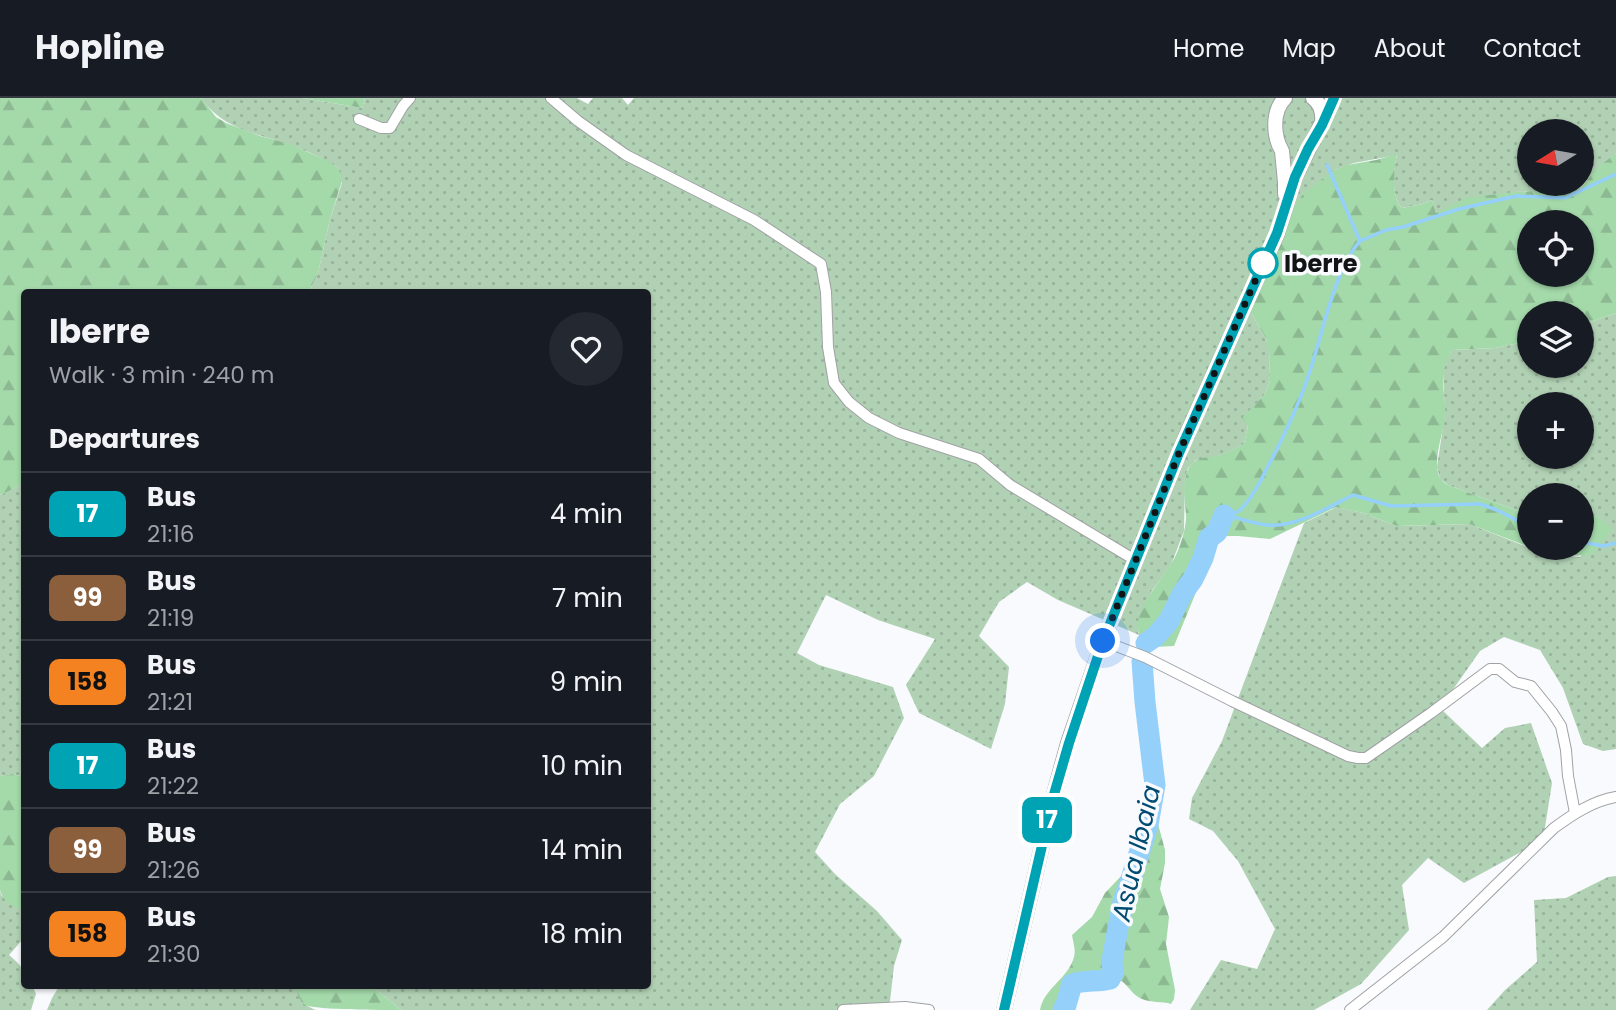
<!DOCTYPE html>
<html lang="en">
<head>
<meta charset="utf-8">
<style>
	body { margin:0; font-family:Poppins,sans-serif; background:#242831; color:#f1f3f6; height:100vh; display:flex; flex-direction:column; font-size:26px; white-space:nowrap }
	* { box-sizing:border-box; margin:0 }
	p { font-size:23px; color:#9ea1a6 }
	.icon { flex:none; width:38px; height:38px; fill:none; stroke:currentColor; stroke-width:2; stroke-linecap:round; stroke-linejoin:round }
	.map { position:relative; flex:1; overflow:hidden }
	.details { position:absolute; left:21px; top:191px; width:630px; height:700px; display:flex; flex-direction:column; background:#171b24; border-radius:7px; box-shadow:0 2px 5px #0004 }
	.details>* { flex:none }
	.badge { padding:0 14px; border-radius:10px; font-size:24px; line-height:46px }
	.needle { width:46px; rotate:259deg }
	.tools { position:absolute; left:1517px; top:21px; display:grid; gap:14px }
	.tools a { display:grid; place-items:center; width:77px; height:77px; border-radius:50%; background:#171b24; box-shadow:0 2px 5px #0004; font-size:35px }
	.you { position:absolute; width:35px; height:35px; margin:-18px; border:5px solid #fff; border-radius:50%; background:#1a73e8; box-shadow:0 0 0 10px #1a73e833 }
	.map>.badge { position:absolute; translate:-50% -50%; box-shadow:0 0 0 4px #fff }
	h2 { padding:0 28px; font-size:26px; line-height:63px }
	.round { display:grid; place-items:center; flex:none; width:74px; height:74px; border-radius:37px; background:#242831 }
	.head { display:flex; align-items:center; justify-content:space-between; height:119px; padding:0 28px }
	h1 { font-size:33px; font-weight:700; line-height:52px }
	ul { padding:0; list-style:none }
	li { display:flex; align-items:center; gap:21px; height:84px; padding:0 28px; border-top:2px solid #363941 }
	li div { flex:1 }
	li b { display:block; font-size:26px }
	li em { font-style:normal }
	li .badge { min-width:77px; font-weight:700; text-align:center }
	header { display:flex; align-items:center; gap:42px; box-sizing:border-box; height:98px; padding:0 35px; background:#171b24; border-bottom:2px solid #363941 }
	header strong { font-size:33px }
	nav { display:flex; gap:38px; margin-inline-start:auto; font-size:24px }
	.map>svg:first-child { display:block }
	.grass { fill:url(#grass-dots); fill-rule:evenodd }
	.forest { fill:url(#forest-firs); fill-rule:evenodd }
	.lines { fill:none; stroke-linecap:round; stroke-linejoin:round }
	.stream { stroke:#95d0fb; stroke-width:3.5 }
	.river { stroke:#95d0fb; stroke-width:21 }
	.minor-casing { stroke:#9fa1a3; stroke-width:12 }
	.tertiary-casing { stroke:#9fa1a3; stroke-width:16 }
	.minor { stroke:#fff; stroke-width:10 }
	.tertiary { stroke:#fff; stroke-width:14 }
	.line-casing { stroke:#fff; stroke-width:16 }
	.line { stroke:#00a3b4; stroke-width:10 }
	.walk { stroke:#121314; stroke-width:7; stroke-dasharray:0 12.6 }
	.stop-dot { fill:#fff; stroke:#00a3b4; stroke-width:3.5 }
	.labels { text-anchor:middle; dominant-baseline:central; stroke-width:7; stroke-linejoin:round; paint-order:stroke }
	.stop-label { font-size:24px; font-weight:bold; fill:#121314; stroke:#f8fafd; text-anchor:start }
	.water-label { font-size:26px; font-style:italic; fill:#004b72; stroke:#f8fafd }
</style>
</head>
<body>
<header>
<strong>Hopline</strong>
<nav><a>Home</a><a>Map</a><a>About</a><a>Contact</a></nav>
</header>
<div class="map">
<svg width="1616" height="912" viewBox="0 0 1616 912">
	<defs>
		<pattern id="grass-dots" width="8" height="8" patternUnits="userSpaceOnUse" patternTransform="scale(1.75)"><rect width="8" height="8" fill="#b1d1b4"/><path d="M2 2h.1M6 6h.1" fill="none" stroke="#97b39a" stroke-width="1.8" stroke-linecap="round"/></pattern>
		<pattern id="forest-firs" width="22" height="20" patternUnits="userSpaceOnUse" patternTransform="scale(1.75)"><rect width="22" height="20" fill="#a4d9aa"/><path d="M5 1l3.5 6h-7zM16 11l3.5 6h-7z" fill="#8cb991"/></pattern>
	</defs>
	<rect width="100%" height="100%" fill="#f8fafd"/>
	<!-- grass -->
	<path class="grass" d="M201,0H303L362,10L365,0H577L588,6L593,0H622L628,7L634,0H1616V55L1586,82L1580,91L1515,94L1436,115L1432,102L1423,106L1402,110C1391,99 1393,72 1397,57L1354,65L1334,72L1252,216L1269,247L1270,283L1265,296L1243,320L1248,328L1244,346L1223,357L1196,362L1188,370L1185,380L1184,433L1171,467L1151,494L1138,534L1139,537L1058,502L1027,484L999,504L979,538L1009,569L1005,606L991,651L919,615L906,587L935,541L878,522L826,497L797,555L819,567L893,589L904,620L874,678L840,706L815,754L835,776L877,813L902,842L894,868L889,912H401L370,887H648V194H309L318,175L330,121L342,85L338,70C323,60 305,52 288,46C254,35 223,31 201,0ZM1530,33H1582V86H1530Z
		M1616,215V651L1603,653L1583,646L1563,590L1540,552L1504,539L1480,553L1440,610L1482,650L1505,630L1531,625L1552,685L1543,742L1464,785L1428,760L1402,787L1409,832L1361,886L1314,912H1190L1221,862L1257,871L1275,831L1238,763L1213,733L1189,721L1192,700L1222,643L1304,425L1337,409L1363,415L1397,428L1469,426L1530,450L1552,456L1580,459L1608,429L1595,417L1582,416V397H1530L1529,417L1448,387L1440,381L1437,369L1445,315L1443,274L1446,263L1452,252L1495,250L1529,243L1530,268H1582V227ZM1530,306H1582V359H1530Z
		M24,376V679L12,676L0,678V397C11,392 21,389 24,376Z
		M1616,778V912H1487L1505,892L1537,864L1534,802L1566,800L1608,779Z
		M0,792L1,797L24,814V840L9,857C22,868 24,870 24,887H32L36,896L31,912H0Z
		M60,887H295C300,902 301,906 316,912H47L52,900Z"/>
	<!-- forest -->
	<path class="forest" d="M0,0H201L216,19L226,25L260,38L290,46L328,63L338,70L343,80L330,121L318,175L309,194H24V307L23,316L24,376C22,389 11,392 0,397Z
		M303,0H365L362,10Z
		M1616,55V215L1582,227V215H1530L1529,243L1495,250L1452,252C1449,259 1445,265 1444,272C1441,286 1446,302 1445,316C1444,335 1434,356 1438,375C1440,382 1443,384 1448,387L1529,417V449L1469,426L1397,428L1363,415L1336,409L1270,441L1238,438H1219L1174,548L1154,549L1142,543C1125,516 1165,481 1176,457C1181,446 1185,433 1186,421C1186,405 1180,383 1190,368C1198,357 1213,360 1224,356C1231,353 1237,349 1244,346L1248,328L1242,320L1265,296L1270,283L1269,253L1267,243L1252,216L1250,207L1287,116L1305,94L1334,72L1347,67L1376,62L1397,56C1394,70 1391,100 1402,110L1423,106L1432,102L1436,115L1466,100L1515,94L1580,91L1596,71ZM1530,124H1582V177H1530Z
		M1582,416L1595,417L1612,431L1593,456C1572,460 1553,456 1533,450H1582Z
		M12,676L24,679V814C14,807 4,806 0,792V678Z
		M1147,708L1157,722L1165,752V765L1160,791L1169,819L1166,846L1175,892L1174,901L1171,906C1162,903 1151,905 1142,901C1130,896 1128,884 1114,879L1106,885L1078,887L1073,912H1040C1044,890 1068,881 1074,859C1076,852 1073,844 1072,837L1092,819L1105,795L1124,775L1129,762L1134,732Z
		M295,887H370L401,912C382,912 318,912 305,907C299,903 297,894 295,887Z"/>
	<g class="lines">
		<!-- stream -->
		<path class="stream" d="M1360,143L1386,132L1403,129L1459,111L1516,98L1565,100L1616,76
			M1224,417C1225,417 1234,416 1235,415C1246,411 1261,383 1266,372C1283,340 1299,308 1310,273C1322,237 1335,170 1360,143L1327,67
			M1229,418C1242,421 1255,426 1268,427C1295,430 1329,409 1353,397L1391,408L1480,406L1497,412L1530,429
			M1582,444L1603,448L1616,445"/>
		<!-- river -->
		<path class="river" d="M1146,545L1156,538L1169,523L1182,496L1193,481L1203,460L1209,440L1217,434L1224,417
			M1063,912L1066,907L1072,886C1083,882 1098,884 1110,881L1113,875L1112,862L1123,804L1131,781L1148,727L1155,687L1145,604L1142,563"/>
		<defs>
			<path id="minor" d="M551,0L578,23L626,57L754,122L821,166L826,194L828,249L834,285L849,304L869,320L899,335L979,361L1010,387L1135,462
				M359,21L381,30H390L403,8L410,0
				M1103,543L1145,559L1232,603L1348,658L1358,660H1366L1431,615L1490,571H1499L1515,584L1531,588L1552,614L1561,628L1566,652L1568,678L1575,715
				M843,912L905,909L929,912
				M1350,912L1443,839L1554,730C1573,716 1593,703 1616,699"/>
			<path id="tertiary" d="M1313,0C1321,6 1323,15 1322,25
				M1285,96V84L1282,53C1273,38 1272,13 1285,0
				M1004,912L1053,700L1068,645L1103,543L1186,338L1277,136L1295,79L1334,0"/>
		</defs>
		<!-- minor casing -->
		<use href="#minor" class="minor-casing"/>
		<!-- tertiary casing -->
		<use href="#tertiary" class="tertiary-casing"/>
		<!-- minor -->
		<use href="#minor" class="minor"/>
		<!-- tertiary -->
		<use href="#tertiary" class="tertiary"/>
	</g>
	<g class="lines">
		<defs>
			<path id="line" d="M1004,912L1053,700L1069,645L1103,543L1179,355L1277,135L1295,79L1308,51L1322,27L1334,0"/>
		</defs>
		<!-- line casing -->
		<use href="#line" class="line-casing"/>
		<!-- line -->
		<use href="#line" class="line"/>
		<!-- walk -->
		<path class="walk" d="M1103,543L1179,355L1263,165"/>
	</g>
	<!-- markers -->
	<circle class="stop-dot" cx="1263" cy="165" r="14"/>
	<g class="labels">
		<!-- stop labels -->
		<g class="stop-label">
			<text x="1284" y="165">Iberre</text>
		</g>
		<!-- water labels -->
		<g class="water-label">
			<text transform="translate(1136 755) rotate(-77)">Asua Ibaia</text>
		</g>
	</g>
</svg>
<div class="tools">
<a><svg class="needle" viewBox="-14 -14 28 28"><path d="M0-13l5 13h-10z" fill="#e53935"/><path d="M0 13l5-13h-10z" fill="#9ea1a6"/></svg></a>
<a><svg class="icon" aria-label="locate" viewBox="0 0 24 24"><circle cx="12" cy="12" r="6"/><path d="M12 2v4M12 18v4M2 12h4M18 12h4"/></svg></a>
<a><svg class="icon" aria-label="layers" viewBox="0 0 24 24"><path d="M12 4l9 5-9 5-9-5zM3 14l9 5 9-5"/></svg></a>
<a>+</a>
<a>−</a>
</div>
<div class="you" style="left:1103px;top:543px"></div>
<b class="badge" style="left:1047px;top:722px;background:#00a3b4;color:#fff">17</b>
<section class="details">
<div class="head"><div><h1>Iberre</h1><p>Walk · 3 min · 240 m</p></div><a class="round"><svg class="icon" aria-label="heart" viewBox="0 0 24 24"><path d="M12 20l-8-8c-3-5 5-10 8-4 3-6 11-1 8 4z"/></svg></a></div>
<h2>Departures</h2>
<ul>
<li><span class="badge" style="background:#00a3b4;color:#fff">17</span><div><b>Bus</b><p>21:16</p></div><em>4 min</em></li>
<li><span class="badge" style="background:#8b5e3c;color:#fff">99</span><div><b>Bus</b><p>21:19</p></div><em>7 min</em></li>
<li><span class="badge" style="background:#f58220;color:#111">158</span><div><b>Bus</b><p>21:21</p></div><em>9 min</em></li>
<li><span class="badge" style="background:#00a3b4;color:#fff">17</span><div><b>Bus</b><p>21:22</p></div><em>10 min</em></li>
<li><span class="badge" style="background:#8b5e3c;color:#fff">99</span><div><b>Bus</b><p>21:26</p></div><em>14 min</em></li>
<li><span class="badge" style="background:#f58220;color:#111">158</span><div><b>Bus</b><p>21:30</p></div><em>18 min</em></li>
</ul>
</section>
</div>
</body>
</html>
